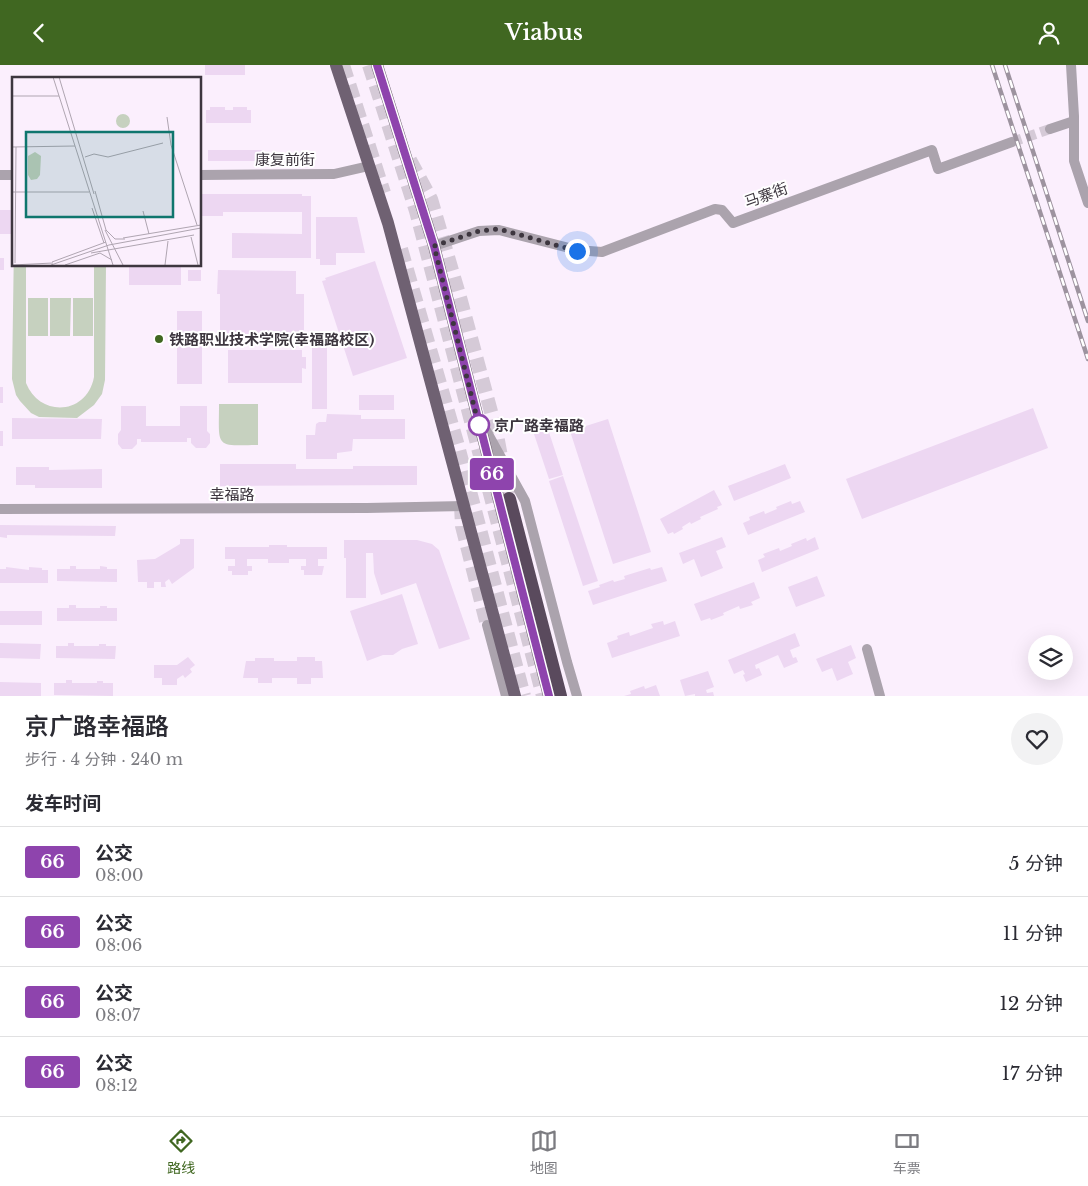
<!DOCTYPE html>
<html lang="zh">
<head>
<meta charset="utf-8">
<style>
	body { margin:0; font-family:"Libre Baskerville","Noto Sans SC",serif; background:#f2f2f3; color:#2b2b33; height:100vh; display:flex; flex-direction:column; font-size:19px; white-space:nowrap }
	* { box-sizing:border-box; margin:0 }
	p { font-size:16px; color:#7c7c81 }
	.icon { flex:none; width:28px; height:28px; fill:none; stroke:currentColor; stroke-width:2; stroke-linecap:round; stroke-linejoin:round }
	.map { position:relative; height:631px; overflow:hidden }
	.details { display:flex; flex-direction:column; background:#fff; flex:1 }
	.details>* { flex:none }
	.badge { padding:0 10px; border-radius:4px; font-size:18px; line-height:32px }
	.tools { position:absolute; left:1028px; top:570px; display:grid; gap:10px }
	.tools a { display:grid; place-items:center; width:45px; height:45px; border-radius:50%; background:#fff; box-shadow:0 5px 20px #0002; font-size:25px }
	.you { position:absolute; width:25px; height:25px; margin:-12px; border:4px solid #fff; border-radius:50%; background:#1a73e8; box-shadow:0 0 0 8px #1a73e833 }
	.map>.badge { position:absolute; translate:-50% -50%; box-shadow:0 0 0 2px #fff }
	h2 { padding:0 25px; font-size:19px; line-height:45px }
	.round { display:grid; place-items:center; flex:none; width:52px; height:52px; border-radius:26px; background:#f2f2f3 }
	.head { display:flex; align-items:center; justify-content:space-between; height:85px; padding:0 25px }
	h1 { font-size:24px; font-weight:600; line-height:38px }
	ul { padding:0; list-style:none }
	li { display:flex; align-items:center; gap:15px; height:70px; padding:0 25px; border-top:1px solid #e1e1e2 }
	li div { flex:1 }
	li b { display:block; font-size:19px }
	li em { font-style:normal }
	li .badge { min-width:55px; font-weight:700; text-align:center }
	header { display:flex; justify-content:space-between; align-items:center; height:65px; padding:0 25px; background:#406721; color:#fff; font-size:22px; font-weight:600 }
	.tabs { display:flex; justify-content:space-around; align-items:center; height:70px; border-top:1px solid #e1e1e2; background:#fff; font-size:14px; color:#7c7c81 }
	.tabs a { display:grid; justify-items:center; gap:2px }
	.tabs .on { color:#406721 }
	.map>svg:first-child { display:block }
	.green { fill:#c6d1bf }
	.building { fill:#edd7f2 }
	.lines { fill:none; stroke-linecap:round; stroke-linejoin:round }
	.minor-tunnel { stroke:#d5cad7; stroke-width:10; stroke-dasharray:10 5; stroke-linecap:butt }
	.highway-tunnel { stroke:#d5cad7; stroke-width:14; stroke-dasharray:14 7; stroke-linecap:butt }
	.minor { stroke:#aba3ad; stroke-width:10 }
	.major { stroke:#6f6172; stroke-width:12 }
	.highway { stroke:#5a4a5d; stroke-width:14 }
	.rail-casing { stroke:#9d939f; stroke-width:4.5 }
	.rail { stroke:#fff; stroke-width:2.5; stroke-dasharray:8; stroke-linecap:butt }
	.line-casing { stroke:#fff; stroke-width:11 }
	.line { stroke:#8e44ad; stroke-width:8 }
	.walk { stroke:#3d363f; stroke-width:5; stroke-dasharray:0 9 }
	.poi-dot { fill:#406721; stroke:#fff; stroke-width:2 }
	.stop-dot { fill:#fff; stroke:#8e44ad; stroke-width:2.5 }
	.labels { text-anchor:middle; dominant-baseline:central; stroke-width:4; stroke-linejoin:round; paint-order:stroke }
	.street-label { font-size:15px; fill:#3d363f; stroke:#fff }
	.poi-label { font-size:15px; font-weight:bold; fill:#3d363f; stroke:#fff; text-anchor:start }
	.stop-label { font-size:15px; font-weight:bold; fill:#3d363f; stroke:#fff; text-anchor:start }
	.inset-road { fill:none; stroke:#afa5b1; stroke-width:1 }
	.view { fill:#0f766e; fill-opacity:0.15; stroke:#0f766e; stroke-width:2.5 }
	.inset-edge { fill:none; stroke:#3d363f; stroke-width:2.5 }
</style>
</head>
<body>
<header><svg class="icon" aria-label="back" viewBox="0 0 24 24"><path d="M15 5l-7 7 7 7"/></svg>Viabus<svg class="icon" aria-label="person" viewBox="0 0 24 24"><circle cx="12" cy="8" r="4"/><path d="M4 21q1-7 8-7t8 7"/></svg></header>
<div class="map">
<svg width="1088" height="631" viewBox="0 0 1088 631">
	<rect width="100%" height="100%" fill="#fbeffd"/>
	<!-- green -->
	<path class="green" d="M14,178V200H26V318C40,353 87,350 94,312V200H106L105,315L102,329L94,340L77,353L39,352L31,348L20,336L16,330L12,314Z
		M28,233H48V271H28Z
		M50,233H71L70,271H50Z
		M73,233H93V271H73Z
		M219,339H258V380C214,381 219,382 219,339Z"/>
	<!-- building -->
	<path class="building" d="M205,0H245V10H205Z
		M210,42H225V45H233V42H247V45H251V58H206V45H210Z
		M208,85H262V96H208Z
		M200,129H302V131H311V193H232V168L302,169V147H223V151H200Z
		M0,145H12V169H0Z
		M316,152H357L365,188H336V200H320V194H316Z
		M0,193H4V205H0Z
		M375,196L407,293L353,311L322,216L326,215L325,213Z
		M129,200H181V220H129Z
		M188,205H201V216H188Z
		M218,205L296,206V229H304V273H220V229H217Z
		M177,246H202V319H177Z
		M312,269H327V344H312Z
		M228,285H302V292H306V304L302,303V318H228Z
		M0,322H3V338H0Z
		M359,330H394V345H359Z
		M121,341H146V361H180V341H207V366L210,369V378L206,383H196L191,378V373H187V377H141V374H137V379L132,384H122L118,379V369L121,365Z
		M1033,343L1048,383L862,454L846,414Z
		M327,349L361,350V354H405V374H353L352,386L337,388V394H306V370H315L316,359L319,357H326Z
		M544,352L563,410L549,414L530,357Z
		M12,353L102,354L101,374H12Z
		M608,354L651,487L613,499L570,366Z
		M0,366H3V381H0Z
		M220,399H296V404H353V401H417V420L220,421Z
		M785,399L791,413L734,436L728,421Z
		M16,402H49V405L102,404V423H35V420H16Z
		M563,411L598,516L583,521L549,416Z
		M714,425L722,440L717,442L718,444L700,452L701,454L691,459L690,457L682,462L683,464L674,469L673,467L668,469L660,454Z
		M791,436L792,439L800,436L805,447L748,470L743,458L750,455L749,452L764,446L765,449L777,444L776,442Z
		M0,460L116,461L115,471L7,470V473L0,472Z
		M722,472L726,482L716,486L723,503L701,512L694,494L683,499L679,488Z
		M815,472L819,484L762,507L758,495L765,492L763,489L779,483L780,486L792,481L791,479L806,473L807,476Z
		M180,474H194V503L172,519L169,514L165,517L166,522H161V517H154V523H147V517H138L137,495L155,494L180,479Z
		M344,475H417L432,479L439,485L470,574L439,584L416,518L381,530L374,508L373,488H366V533H346V493H344Z
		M269,480H287V482H327V494H318V501H324L322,510H304V505H301V501H306V494H289V498H268V494H247V501H252V506H248V510H232V506H228V501H235V494H225V482H269Z
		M70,501H76V504H100V501L107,502V504H117V517L57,516V504H70Z
		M6,502L29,505V502L42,503V505H48V518H0V504H6Z
		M662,502L667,516L593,540L588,526L600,522L599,520L613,515L614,517L625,514L624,511L650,503L651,505Z
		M817,511L825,531L796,542L788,522Z
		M754,517L760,533L751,537L753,540L740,544L739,541L723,548L724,550L711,555L710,553L701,556L694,539Z
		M402,529L418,579L402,584L393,590H383L367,596L350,546Z
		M69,540H76V543H100V541H107V543H117V556H57V543H69Z
		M0,546H42V560H0Z
		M663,556L664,560L675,556L680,571L612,593L607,578L618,574L617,571L629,567L630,571L653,563L651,559Z
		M795,568L800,581L790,585L793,593L796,592L798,597L784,603L778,590L755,600L756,604L759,603L762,610L746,617L743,610L745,609L743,605L734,609L728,595Z
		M0,578L41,579L40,594L0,593Z
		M68,578H74V581H99V579H106V581H116L115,594L56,593V581H68Z
		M851,580L856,593L848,597L853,609L837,616L832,603L822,607L816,594Z
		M188,592L195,600L190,604L192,607L185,613L183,610L177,614V620H162V613H154V600H177Z
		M297,592H315V596H322L323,613H311V619H297V613H272V618H258V613H243L246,596H255V593H274V596H297Z
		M708,606L714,622L706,625L707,628L713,627L714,631H695V629L685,631L680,615Z
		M66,615H72V618H97V616H103V618H113V631L54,630V618H66Z
		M0,617L41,618V631H0Z
		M656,620L660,631H624L631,629L630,626L644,621L645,624Z"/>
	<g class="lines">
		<!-- minor-tunnel -->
		<path class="minor-tunnel" d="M1012,77L1050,64"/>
		<!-- highway-tunnel -->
		<path class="highway-tunnel" d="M343,0L384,128
			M369,0L416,146L543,631
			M410,95L431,134L461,236L496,365L509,434
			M401,184L458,381L524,631
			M461,440L462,461L487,560"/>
		<!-- minor -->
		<path class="minor" d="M1071,0L1074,51V96L1088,138
			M1050,64L1074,56
			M0,110H14
			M200,110L334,109L369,101
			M434,181L479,166L499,165L577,185L602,187L715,144L722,145L733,158L932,85L938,104L1012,77
			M483,360L525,436L567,597L577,631
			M0,444L367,443L464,441
			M487,560L506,631
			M867,584L880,631"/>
		<!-- major -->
		<path class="major" d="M336,0L388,158L515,631
			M377,0L434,181L549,631"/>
		<!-- highway -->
		<path class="highway" d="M509,434L560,631"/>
		<defs>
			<path id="rail" d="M992,0L1088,294
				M1005,0L1088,256"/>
		</defs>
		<!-- rail casing -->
		<use href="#rail" class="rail-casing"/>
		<!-- rail -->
		<use href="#rail" class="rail"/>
	</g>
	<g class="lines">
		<defs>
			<path id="line" d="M377,0L434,181L549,631"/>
		</defs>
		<!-- line casing -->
		<use href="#line" class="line-casing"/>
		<!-- line -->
		<use href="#line" class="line"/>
		<!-- walk -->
		<path class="walk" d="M479,360L482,359L476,349L434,181L479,166L499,164L577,186"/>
	</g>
	<!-- markers -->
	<circle class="poi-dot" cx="159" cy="274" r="5"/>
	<circle class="stop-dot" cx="479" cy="360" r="10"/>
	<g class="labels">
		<!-- street labels -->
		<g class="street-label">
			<text x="285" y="94">康复前街</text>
			<text transform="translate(766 130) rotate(-20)">马寨街</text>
			<text x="232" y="429">幸福路</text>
		</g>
		<!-- poi labels -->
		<g class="poi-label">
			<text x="169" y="274">铁路职业技术学院(幸福路校区)</text>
		</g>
		<!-- stop labels -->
		<g class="stop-label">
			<text x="494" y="360">京广路幸福路</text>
		</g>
	</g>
	<!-- overview -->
	<g transform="translate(12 12)">
		<rect width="189" height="189" fill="#fbeffd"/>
		<path d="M104 44a7 7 0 1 1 14 0a7 7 0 1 1-14 0ZM23,75L29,79L28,98L25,102L19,103L16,98V79Z" fill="#c6d1bf"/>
		<path class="inset-road" d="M41,0L101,188M47,0L82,117M0,19H47M155,40L159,68L185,148M0,70L63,69M73,80L82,77L96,80L151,66M83,114L94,153L103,162H113M0,115H77M80,131L92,166M131,134L137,157M93,153L111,188M179,160L186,188M111,161L189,148M79,176L182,158M40,185L94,165M3,186L4,70M0,188L41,186M39,188L97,168L189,151M53,188L88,176L100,183M153,188L156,164"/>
		<path class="view" d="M14,55H161V140H14Z"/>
		<rect width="189" height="189" class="inset-edge"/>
	</g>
</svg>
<div class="tools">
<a><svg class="icon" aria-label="layers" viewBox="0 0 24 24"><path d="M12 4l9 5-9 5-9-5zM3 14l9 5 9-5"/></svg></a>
</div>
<div class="you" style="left:577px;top:186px"></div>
<b class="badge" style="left:492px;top:409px;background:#8e44ad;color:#fff">66</b>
</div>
<section class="details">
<div class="head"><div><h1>京广路幸福路</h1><p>步行 · 4 分钟 · 240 m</p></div><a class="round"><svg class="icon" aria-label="heart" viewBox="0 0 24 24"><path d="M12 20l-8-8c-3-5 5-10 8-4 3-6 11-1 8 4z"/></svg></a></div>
<h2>发车时间</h2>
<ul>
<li><span class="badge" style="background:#8e44ad;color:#fff">66</span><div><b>公交</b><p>08:00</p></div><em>5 分钟</em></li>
<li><span class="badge" style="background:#8e44ad;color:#fff">66</span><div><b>公交</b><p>08:06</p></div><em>11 分钟</em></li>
<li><span class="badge" style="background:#8e44ad;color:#fff">66</span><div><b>公交</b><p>08:07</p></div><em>12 分钟</em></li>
<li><span class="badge" style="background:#8e44ad;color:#fff">66</span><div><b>公交</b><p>08:12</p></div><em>17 分钟</em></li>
</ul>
</section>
<nav class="tabs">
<a class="on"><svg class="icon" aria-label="directions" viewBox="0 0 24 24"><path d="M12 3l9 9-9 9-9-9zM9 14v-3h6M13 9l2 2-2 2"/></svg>路线</a>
<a><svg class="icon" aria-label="map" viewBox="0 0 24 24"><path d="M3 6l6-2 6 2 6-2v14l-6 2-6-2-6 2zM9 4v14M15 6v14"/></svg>地图</a>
<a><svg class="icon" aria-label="tickets" viewBox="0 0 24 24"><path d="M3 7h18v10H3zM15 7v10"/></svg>车票</a>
</nav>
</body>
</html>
